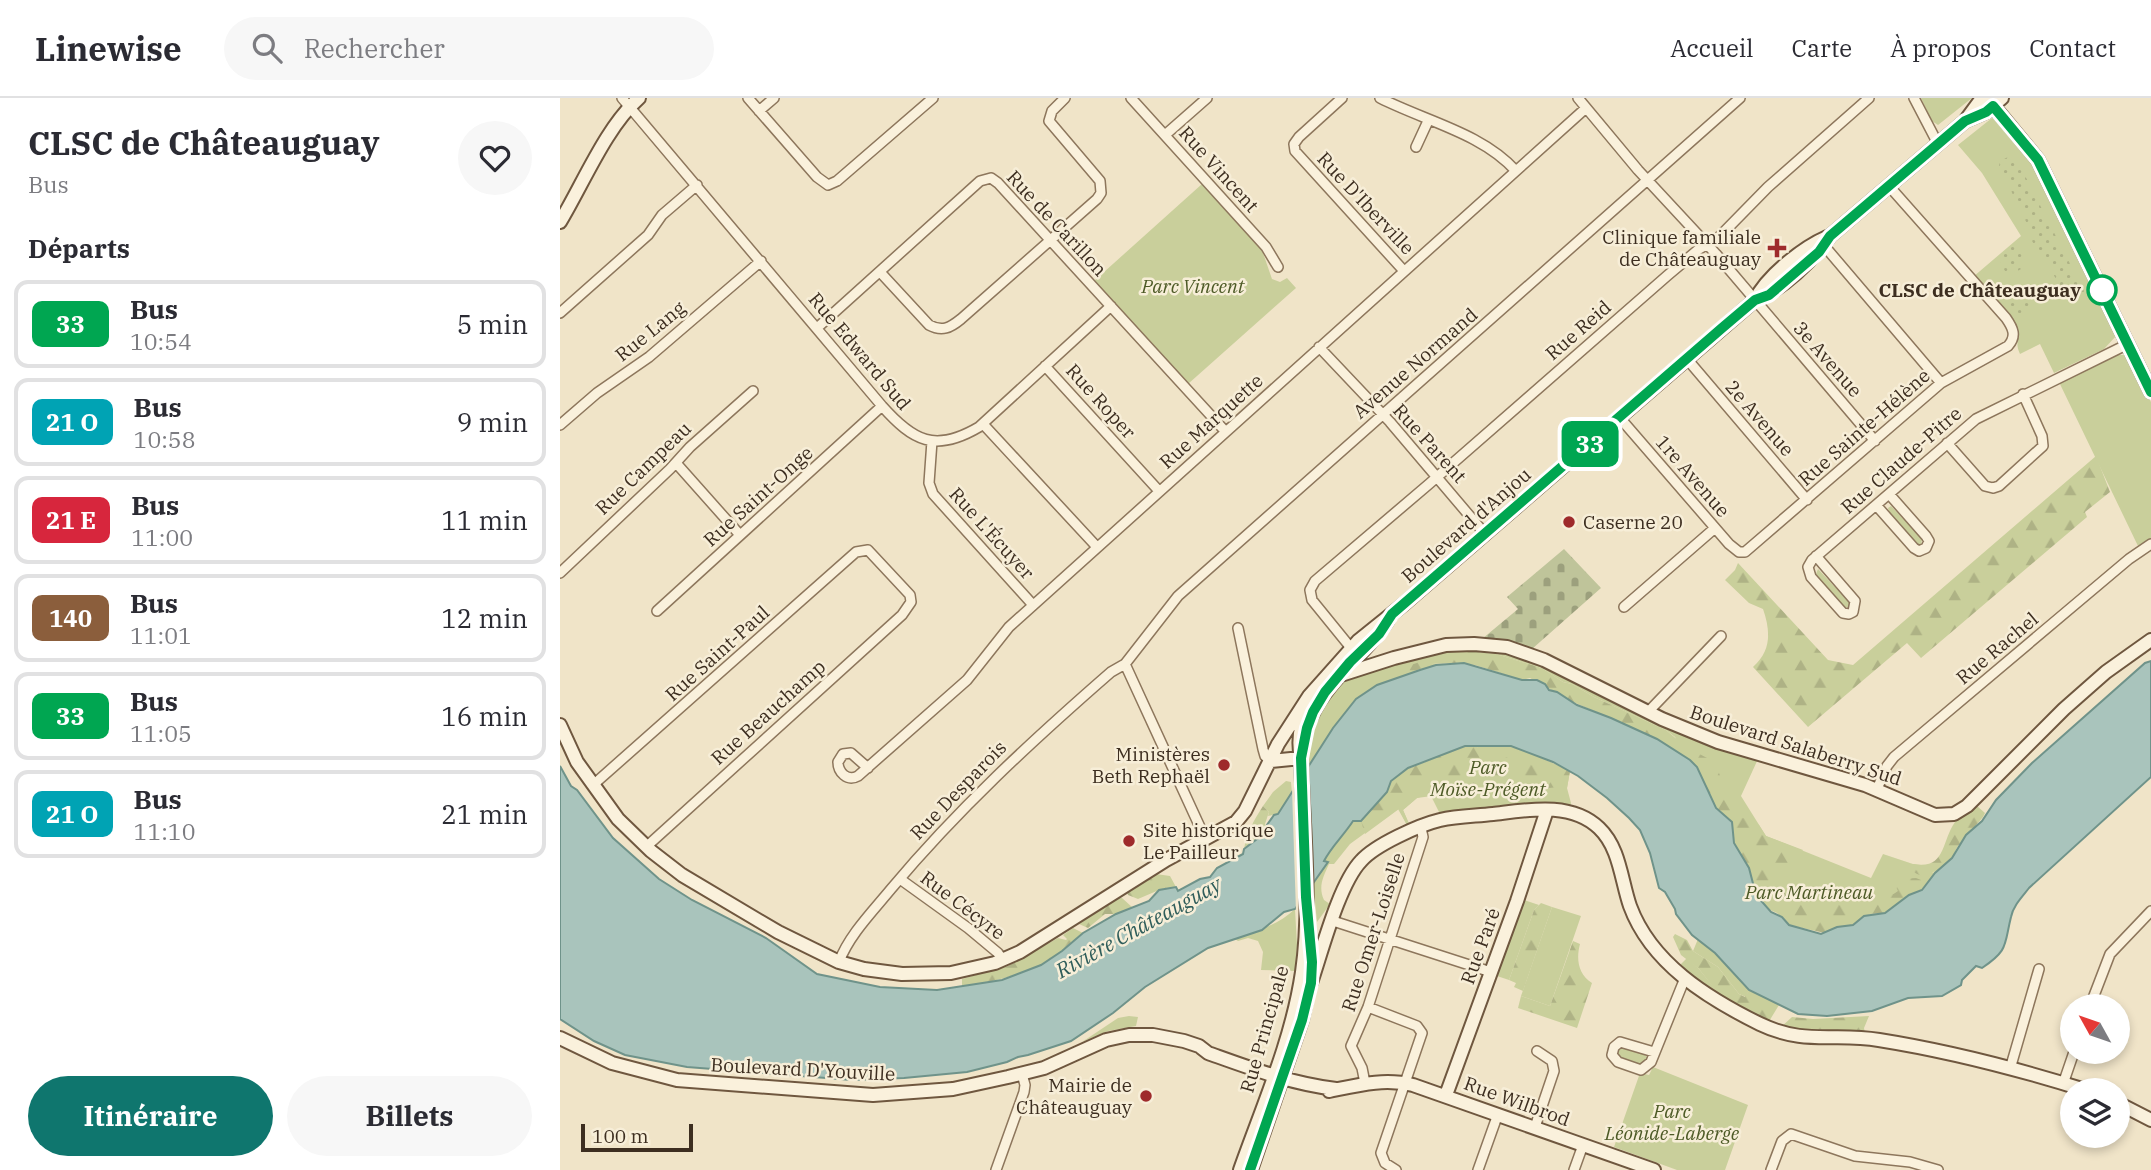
<!DOCTYPE html>
<html lang="fr">
<head>
<meta charset="utf-8">
<style>
	body { margin:0; font-family:"IBM Plex Serif",serif; background:#f7f7f7; color:#2b2b33; height:100vh; display:flex; flex-direction:column; font-size:26px; white-space:nowrap }
	* { box-sizing:border-box; margin:0 }
	p { font-size:23px; color:#7c7c81 }
	.icon { flex:none; width:38px; height:38px; fill:none; stroke:currentColor; stroke-width:2; stroke-linecap:round; stroke-linejoin:round }
	.map { position:relative; flex:1; overflow:hidden }
	.side { display:flex; flex-direction:column; background:#fff; width:560px }
	.side>* { flex:none }
	.badge { padding:0 14px; border-radius:10px; font-size:24px; line-height:46px }
	.needle { width:46px; rotate:310deg }
	.tools { position:absolute; left:1500px; top:896px; display:grid; gap:14px }
	.tools a { display:grid; place-items:center; width:70px; height:70px; border-radius:50%; background:#fff; box-shadow:0 4px 10px #0003; font-size:35px }
	.scale { position:absolute; left:21px; bottom:18px; width:112px; box-sizing:border-box; padding-left:7px; border:4px solid #3d2e20; border-top:0; font-size:19px; line-height:24px; white-space:nowrap; color:#3d2e20; -webkit-text-stroke:5px #f7eed8; paint-order:stroke }
	.map>.badge { position:absolute; translate:-50% -50%; box-shadow:0 0 0 4px #fff }
	h2 { padding:0 28px; font-size:26px; line-height:63px }
	.round { display:grid; place-items:center; flex:none; width:74px; height:74px; border-radius:37px; background:#f7f7f7 }
	.headline { display:flex; align-items:center; justify-content:space-between; height:119px; padding:0 28px }
	h1 { font-size:33px; font-weight:700; line-height:52px }
	.primary-button { display:flex; gap:14px; margin-top:auto; padding:14px 28px }
	.primary-button a { flex:1; height:80px; border-radius:42px; background:#0f766e; color:#fff; font-size:28px; font-weight:700; line-height:80px; text-align:center }
	.primary-button a+a { background:#f7f7f7; color:#2b2b33 }
	ul { padding:0; list-style:none }
	li { display:flex; align-items:center; gap:21px; height:88px; margin:0 14px 10px; padding:0 14px; border:4px solid #e1e1e2; border-radius:14px }
	li div { flex:1 }
	li b { display:block; font-size:26px }
	li em { font-style:normal }
	li .badge { min-width:77px; font-weight:700; text-align:center }
	header { display:flex; align-items:center; gap:42px; box-sizing:border-box; height:98px; padding:0 35px; background:#fff; border-bottom:2px solid #e1e1e2 }
	header strong { font-size:33px }
	nav { display:flex; gap:38px; margin-inline-start:auto; font-size:24px }
	.search { width:490px; height:63px; background:#f7f7f7; display:flex; align-items:center; gap:18px; box-sizing:border-box; padding:0 24px; border-radius:38px; color:#7c7c81; font-size:26px }
	main { display:flex; flex:1; min-height:0 }
	.map>svg:first-child { display:block }
	.green { fill:#c9cf9b }
	.forest { fill:url(#forest-firs) }
	.cemetery { fill:url(#cemetery-stones) }
	.garden { fill:url(#garden-dots) }
	.water { fill:#a9c4bc; stroke:#6f938a; stroke-width:2 }
	.pier { fill:#f0e4c8 }
	.lines { fill:none; stroke-linecap:round; stroke-linejoin:round }
	.street-casing { stroke:#8d765c; stroke-width:12 }
	.secondary-casing { stroke:#6f573f; stroke-width:16 }
	.street { stroke:#faf1dc; stroke-width:9 }
	.secondary { stroke:#faf1dc; stroke-width:12 }
	.line-casing { stroke:#fff; stroke-width:16 }
	.line { stroke:#00a651; stroke-width:10 }
	.poi-dot { fill:#9e2a2b; stroke:#f7eed8; stroke-width:2.5 }
	.stop-dot { fill:#fff; stroke:#00a651; stroke-width:3.5 }
	.labels { text-anchor:middle; dominant-baseline:central; stroke-width:5; stroke-linejoin:round; paint-order:stroke }
	.street-label { font-size:19px; fill:#3d2e20; stroke:#f7eed8 }
	.poi-label { font-size:19px; fill:#3d2e20; stroke:#f7eed8; text-anchor:end }
	.park-label { font-size:19px; font-style:italic; fill:#4d5a26; stroke:#f7eed8 }
	.stop-label { font-size:19px; font-weight:bold; fill:#3d2e20; stroke:#f7eed8; text-anchor:end }
	.water-label { font-size:21px; font-style:italic; fill:#2f5d5a; stroke:#f7eed8 }
</style>
</head>
<body>
<header>
<strong>Linewise</strong>
<div class="search"><svg class="icon" aria-label="search" viewBox="0 0 24 24"><circle cx="10" cy="10" r="6"/><path d="M15 15l6 6"/></svg>Rechercher</div>
<nav><a>Accueil</a><a>Carte</a><a>À propos</a><a>Contact</a></nav>
</header>
<main>
<section class="side">
<div class="headline"><div><h1>CLSC de Châteauguay</h1><p>Bus</p></div><a class="round"><svg class="icon" aria-label="heart" viewBox="0 0 24 24"><path d="M12 20l-8-8c-3-5 5-10 8-4 3-6 11-1 8 4z"/></svg></a></div>
<h2>Départs</h2>
<ul>
<li><span class="badge" style="background:#00a651;color:#fff">33</span><div><b>Bus</b><p>10:54</p></div><em>5 min</em></li>
<li><span class="badge" style="background:#00a3b4;color:#fff">21 O</span><div><b>Bus</b><p>10:58</p></div><em>9 min</em></li>
<li><span class="badge" style="background:#d7263d;color:#fff">21 E</span><div><b>Bus</b><p>11:00</p></div><em>11 min</em></li>
<li><span class="badge" style="background:#8b5e3c;color:#fff">140</span><div><b>Bus</b><p>11:01</p></div><em>12 min</em></li>
<li><span class="badge" style="background:#00a651;color:#fff">33</span><div><b>Bus</b><p>11:05</p></div><em>16 min</em></li>
<li><span class="badge" style="background:#00a3b4;color:#fff">21 O</span><div><b>Bus</b><p>11:10</p></div><em>21 min</em></li>
</ul>
<div class="primary-button"><a>Itinéraire</a><a>Billets</a></div>
</section>
<div class="map">
<svg width="1591" height="1072" viewBox="0 0 1591 1072">
	<defs>
		<pattern id="forest-firs" width="22" height="20" patternUnits="userSpaceOnUse" patternTransform="scale(1.75)"><rect width="22" height="20" fill="#c9cf9b"/><path d="M5 1l3.5 6h-7zM16 11l3.5 6h-7z" fill="#aeb285"/></pattern>
		<pattern id="cemetery-stones" width="16" height="16" patternUnits="userSpaceOnUse" patternTransform="scale(1.75)"><rect width="16" height="16" fill="#bfc49a"/><path d="M2 7V4a2 2 0 0 1 4 0v3zM10 15v-3a2 2 0 0 1 4 0v3z" fill="#9ca07d"/></pattern>
		<pattern id="garden-dots" width="8" height="8" patternUnits="userSpaceOnUse" patternTransform="scale(1.75)"><rect width="8" height="8" fill="#c9cf9b"/><path d="M2 2h.1M6 6h.1" fill="none" stroke="#aeb285" stroke-width="1.8" stroke-linecap="round"/></pattern>
	</defs>
	<rect width="100%" height="100%" fill="#f0e4c8"/>
	<!-- green -->
	<path class="green" d="M1361,0H1412L1378,27L1372,23Z
		M1432,20L1439,22L1469,56L1557,237L1544,251L1494,275L1480,246L1460,256C1454,244 1461,241 1457,230C1452,215 1425,191 1413,179L1461,138L1422,75L1398,47Z
		M642,86L702,152L712,181L720,184L727,180L736,190L628,286L534,183Z
		M1557,257H1565L1571,262L1591,304V440L1578,448L1499,284Z
		M1331,408L1362,441L1361,447L1357,446L1329,414L1328,410Z
		M1258,471L1290,505V509H1284L1256,476Z
		M913,551L938,553L964,560L1131,640L1158,651L1198,661L1181,698L1206,738L1311,780L1323,756L1353,766L1367,768L1373,775L1399,745L1392,760L1375,775L1362,792L1349,797L1325,815L1202,805L1115,639L1106,632L1034,599L1012,586L1003,584L982,570L936,556L897,552Z
		M871,556L865,560L872,566L889,565L876,567L813,590L801,597L773,630L749,668C749,642 759,594 786,581C812,569 843,563 871,556Z
		M939,647L962,651L1010,673L1007,690L1011,705L1010,711L881,718L870,696L857,700L843,712L850,728L848,729L838,711L790,746L774,766H769C763,779 758,789 764,802L770,806L757,824L753,784L767,764H764C771,749 784,737 793,723L801,722L827,694L920,648Z
		M726,683L731,684L732,695L718,716L708,718L709,714L703,708L713,694Z
		M961,801L979,807L974,812L949,882L934,877Z
		M992,809L1021,818L990,908L961,898Z
		M735,811L737,847L735,873L701,872L703,854L698,843L688,840L678,843L675,841C697,833 718,827 735,811Z
		M1138,841L1155,855L1189,892L1186,899L1179,896L1158,869L1133,853Z
		M1127,860L1139,871L1160,897L1118,869Z
		M569,918L578,919L576,928L548,933L522,944L558,920Z
		M1061,949L1083,955L1087,959L1086,964L1080,967L1060,960L1057,955Z
		M1093,969L1188,1007L1165,1072H1117L1054,1049L1080,975L1089,977Z"/>
	<!-- forest -->
	<path class="forest" d="M1536,358L1550,394L1525,414L1527,419L1361,560L1347,545L1248,629L1193,569C1211,553 1211,534 1203,511L1189,505L1165,482L1175,472L1178,465L1268,562L1293,567Z
		M897,552L936,556L982,570L1003,584L1012,586L1034,599L1106,632L1126,649L1149,661L1159,675L1169,700L1181,719L1199,727L1206,738L1243,752L1235,763L1222,768L1219,773L1221,776L1238,784V793L1253,806L1259,807C1268,802 1270,796 1282,798L1290,811C1304,812 1311,803 1322,799C1329,796 1332,798 1338,793L1334,785L1337,781L1356,780L1361,782L1359,792L1325,815L1310,816L1293,827L1277,829L1265,835L1229,827L1217,815L1208,811L1196,797L1189,770L1174,745L1173,730L1168,720L1156,710L1109,652L1097,641L1011,603L970,580L962,582L915,567L884,565L872,566L832,582L829,577C838,563 847,570 859,564C863,563 865,559 868,557C876,553 888,553 897,552Z
		M905,648L917,649L926,656H937L956,663L968,664L980,660L1010,673L1007,690C997,689 989,690 979,691C967,692 952,687 940,684L930,691L906,687L887,696L857,700L843,712L850,728L848,729L839,711L805,736L801,723L827,695L831,683L840,674Z
		M703,708L709,714L705,726L706,730L692,746L684,751C687,734 694,722 703,708Z
		M1417,708L1425,715L1423,719L1379,770C1372,776 1362,781 1354,774L1353,766C1386,772 1381,744 1395,724C1400,719 1411,714 1417,708Z
		M596,776L610,778L616,789L599,792L578,801L568,797L567,793Z
		M557,799L562,800L572,809L556,816H545L528,830L519,826Z
		M981,805L992,809L963,893L954,889L956,885L949,882L974,812Z
		M513,830L523,835C518,841 512,843 506,849C478,875 440,882 402,889V881L448,868L498,840L506,842L507,841L503,837Z
		M1115,836L1127,842L1133,853L1158,869L1179,896L1185,899L1189,892L1219,907L1208,925L1160,898L1139,871L1121,857L1113,839Z
		M1013,843L1020,846C1016,861 1018,876 1032,885L1017,930L958,910L961,898L990,908Z
		M1309,918L1304,930L1305,935L1252,936L1220,930L1232,919L1253,921Z"/>
	<!-- cemetery -->
	<path class="cemetery" d="M1004,451L1041,490L972,551L922,541L958,511L947,499Z"/>
	<!-- garden -->
	<path class="garden" d="M1456,55L1459,66L1527,199L1517,205L1512,195L1505,198L1481,153L1478,154L1471,141L1473,138L1439,68L1440,63Z
		M1457,144L1464,157L1456,162L1461,171L1448,179L1438,159Z
		M1470,183L1482,203L1456,221L1441,204Z"/>
	<!-- water -->
	<path class="water" d="M1591,563V679L1469,790C1462,799 1453,808 1451,819C1444,847 1449,852 1422,870L1416,868L1402,882L1401,887L1382,898L1348,900L1312,913L1267,918L1238,916L1189,892L1155,855L1132,837L1116,816L1115,811L1105,794L1099,790L1090,755L1080,732L1069,720L1047,700L1018,678L993,664L951,648H905L848,670L831,683L827,694L801,723H793C784,737 771,749 764,763L768,764L735,811L724,814L702,832L648,850L585,889L553,915L511,943L468,957L458,959L447,964L407,974L344,980L292,982L127,969L65,957L34,943L0,921V668L11,688L17,692L53,740L99,781L132,802L206,840L257,876L320,889L377,892L442,882L481,867L502,853L523,835L556,816L589,803L599,792L616,789L618,793L640,781L650,779L657,770L683,756L684,751L697,741L714,717L718,716L773,630L796,601L817,587L860,572L876,567L904,565L962,582H977L985,586L989,592L997,594L1017,607L1051,620L1097,641L1130,662L1137,669L1156,710L1172,724L1174,745L1189,770L1196,797L1211,814L1222,819L1229,827L1261,836L1277,829L1293,827L1304,818L1325,815L1349,797L1362,792L1375,775L1392,760L1406,737L1422,723L1436,702L1472,665L1585,565Z"/>
	<!-- pier -->
	<path class="pier" d="M749,664L753,787L736,814L732,691Z"/>
	<g class="lines">
		<defs>
			<path id="street" d="M62,0L322,308C353,343 375,355 419,329L551,208
				M188,0L257,79L268,87L277,83L373,0
				M571,0L706,149L718,169
				M782,0L739,39L734,46L735,53L844,173
				M820,0C865,23 922,35 956,73
				M1018,0L1078,72L1156,156L1315,343
				M1354,0L1378,46
				M199,13L214,0
				M605,37L647,0
				M856,49L868,23
				M1261,144L1381,285
				M320,174L369,227C382,234 390,230 401,221L537,101L541,95L540,83L489,23L492,13L505,0
				M0,215L88,137L102,117L137,87
				M257,230L420,83L431,80L438,85L665,333
				M759,249L830,324L925,436
				M1127,261L1247,402
				M485,268L599,393
				M1060,320L1169,446L1179,454H1185L1381,285L1448,248C1457,238 1453,230 1446,220L1329,88
				M423,326L537,449
				M0,327L37,295L89,259L201,163
				M372,343L369,385L373,396L473,507
				M1387,345L1425,388L1433,390L1439,388L1483,348L1482,338L1463,296
				M116,365L180,437
				M1316,407L1354,450L1359,453L1366,450L1369,443L1366,438L1329,396
				M1256,458L1295,503L1293,514L1289,516L1283,515L1251,479L1248,469L1252,462L1416,321L1568,246
				M0,475L110,371L130,349L193,293
				M1064,509L1155,430
				M97,513L322,308
				M678,530L703,651L705,658L711,663
				M791,550L752,502L750,492L755,483L869,386L1108,177L1139,151L1158,140L1208,89L1309,0
				M565,566L645,740
				M1088,614L1161,538
				M308,670L291,655L283,656L278,664C278,674 287,684 298,678L407,582L449,529L1026,10
				M33,687L296,454L308,452L350,497L351,504L342,517L86,749
				M1317,691L1327,668L1334,659L1569,461L1591,446
				M340,781L408,830L438,855L443,862
				M773,823L931,874
				M279,864C289,837 313,813 331,791C398,711 473,642 551,574L565,566L618,498L1180,0
				M1530,908L1550,856L1591,813
				M808,909L857,928L862,935L821,1055L825,1065L836,1072
				M1094,954L1060,944L1054,949L1052,957L1058,964L1081,972L1091,964L1125,880
				M1450,971L1479,871
				M805,985L802,970L791,948L808,909L863,739L861,730
				M1503,986L1514,954
				M975,1029L994,973L992,963L977,953
				M436,1072L464,994L465,987L462,976
				M918,1072L938,1016
				M1014,1072L1023,1047
				M1211,1072L1222,1043L1231,1036L1295,1058L1350,1064L1378,1072"/>
			<path id="secondary" d="M1427,0L1478,62L1591,294
				M1405,23L1426,14L1442,0
				M0,124C23,86 46,29 79,0
				M1195,202C1207,178 1242,150 1267,139
				M778,578L834,560L886,547L914,546L947,549L984,562L1102,621L1158,644L1305,687L1375,717L1394,716L1407,708L1504,611L1546,574L1591,542
				M751,619C768,580 806,557 828,522
				M0,627L17,664L58,721L91,753L122,777L218,834L279,864L304,871L342,876L391,875L435,865L460,854L606,762L676,724L685,713L718,646L749,598L798,543L844,506L1195,202C1223,191 1252,163 1270,138L1405,23L1422,0
				M711,663L741,660
				M751,885C762,853 779,786 801,763C815,747 859,727 880,722C897,718 915,718 933,716C967,712 1011,703 1039,730C1060,750 1061,782 1070,808C1091,865 1147,900 1200,926C1246,948 1274,934 1319,942C1388,953 1458,971 1525,992
				M0,940L52,965L117,982L313,997L393,991L448,979L484,970L546,942L569,937H593L624,943L639,948L648,955C690,970 732,986 776,991
				M769,993C798,987 824,980 853,987L1094,1072
				M886,997L957,803L987,712
				M1558,1005L1591,1022
				M680,1072C703,1007 732,942 742,874C752,805 743,729 741,660C737,641 740,625 749,607
				M691,1072L742,922L751,879"/>
		</defs>
		<!-- street casing -->
		<use href="#street" class="street-casing"/>
		<!-- secondary casing -->
		<use href="#secondary" class="secondary-casing"/>
		<!-- street -->
		<use href="#street" class="street"/>
		<!-- secondary -->
		<use href="#secondary" class="secondary"/>
	</g>
	<g class="lines">
		<defs>
			<path id="line" d="M690,1072L742,922L751,885L752,864L746,799L741,660L747,630L753,614L765,594L790,564L819,536L832,516L1162,230L1195,202L1209,197L1259,154L1270,138L1405,23L1426,14L1433,8L1478,62L1591,294"/>
		</defs>
		<!-- line casing -->
		<use href="#line" class="line-casing"/>
		<!-- line -->
		<use href="#line" class="line"/>
	</g>
	<!-- markers -->
	<g class="poi-dot">
		<path d="M1213.5 139.5h7v7h7v7h-7v7h-7v-7h-7v-7h7z"/>
		<circle cx="1009" cy="424" r="7"/>
		<circle cx="664" cy="667" r="7"/>
		<circle cx="569" cy="743" r="7"/>
		<circle cx="586" cy="998" r="7"/>
	</g>
	<circle class="stop-dot" cx="1542" cy="192" r="14"/>
	<g class="labels">
		<!-- street labels -->
		<g class="street-label">
			<text transform="translate(659 71) rotate(48)">Rue Vincent</text>
			<text transform="translate(806 105) rotate(47)">Rue D'Iberville</text>
			<text transform="translate(497 125) rotate(47)">Rue de Carillon</text>
			<text transform="translate(1018 232) rotate(-41)">Rue Reid</text>
			<text transform="translate(90 233) rotate(-39)">Rue Lang</text>
			<text transform="translate(300 253) rotate(50)">Rue Edward Sud</text>
			<text transform="translate(1268 261) rotate(49)">3e Avenue</text>
			<text transform="translate(855 265) rotate(-41)">Avenue Normand</text>
			<text transform="translate(541 303) rotate(48)">Rue Roper</text>
			<text transform="translate(1200 320) rotate(49)">2e Avenue</text>
			<text transform="translate(651 323) rotate(-42)">Rue Marquette</text>
			<text transform="translate(1304 329) rotate(-41)">Rue Sainte-Hélène</text>
			<text transform="translate(870 345) rotate(48)">Rue Parent</text>
			<text transform="translate(1341 362) rotate(-41)">Rue Claude-Pitre</text>
			<text transform="translate(83 370) rotate(-44)">Rue Campeau</text>
			<text transform="translate(1133 378) rotate(49)">1re Avenue</text>
			<text transform="translate(198 398) rotate(-42)">Rue Saint-Onge</text>
			<text transform="translate(906 427) rotate(-41)">Boulevard d'Anjou</text>
			<text transform="translate(432 435) rotate(48)">Rue L'Écuyer</text>
			<text transform="translate(1437 550) rotate(-40)">Rue Rachel</text>
			<text transform="translate(157 555) rotate(-42)">Rue Saint-Paul</text>
			<text transform="translate(208 614) rotate(-42)">Rue Beauchamp</text>
			<text transform="translate(1236 647) rotate(18)">Boulevard Salaberry Sud</text>
			<text transform="translate(398 692) rotate(-46)">Rue Desparois</text>
			<text transform="translate(403 807) rotate(37)">Rue Cécyre</text>
			<text transform="translate(813 834) rotate(-72)">Rue Omer-Loiselle</text>
			<text transform="translate(920 848) rotate(-70)">Rue Paré</text>
			<text transform="translate(704 931) rotate(-74)">Rue Principale</text>
			<text transform="translate(243 971) rotate(3)">Boulevard D'Youville</text>
			<text transform="translate(957 1003) rotate(20)">Rue Wilbrod</text>
		</g>
		<!-- poi labels -->
		<g class="poi-label">
			<text x="1201" y="139">Clinique familiale<tspan x="1201" dy="22">de Châteauguay</tspan></text>
			<text x="1023" y="424" text-anchor="start">Caserne 20</text>
			<text x="650" y="656">Ministères<tspan x="650" dy="22">Beth Rephaël</tspan></text>
			<text x="583" y="732" text-anchor="start">Site historique<tspan x="583" dy="22">Le Pailleur</tspan></text>
			<text x="572" y="987">Mairie de<tspan x="572" dy="22">Châteauguay</tspan></text>
		</g>
		<!-- park labels -->
		<g class="park-label">
			<text x="633" y="188">Parc Vincent</text>
			<text x="928" y="669">Parc<tspan x="928" dy="22">Moïse-Prégent</tspan></text>
			<text x="1249" y="794">Parc Martineau</text>
			<text x="1112" y="1013">Parc<tspan x="1112" dy="22">Léonide-Laberge</tspan></text>
		</g>
		<!-- stop labels -->
		<g class="stop-label">
			<text x="1521" y="192">CLSC de Châteauguay</text>
		</g>
		<!-- water labels -->
		<g class="water-label">
			<text transform="translate(578 829) rotate(-29)">Rivière Châteauguay</text>
		</g>
	</g>
</svg>
<div class="tools">
<a><svg class="needle" viewBox="-14 -14 28 28"><path d="M0-13l5 13h-10z" fill="#e53935"/><path d="M0 13l5-13h-10z" fill="#7c7c81"/></svg></a>
<a><svg class="icon" aria-label="layers" viewBox="0 0 24 24"><path d="M12 4l9 5-9 5-9-5zM3 14l9 5 9-5"/></svg></a>
</div>
<div class="scale">100 m</div>
<b class="badge" style="left:1030px;top:346px;background:#00a651;color:#fff">33</b>
</div>
</main>
</body>
</html>
